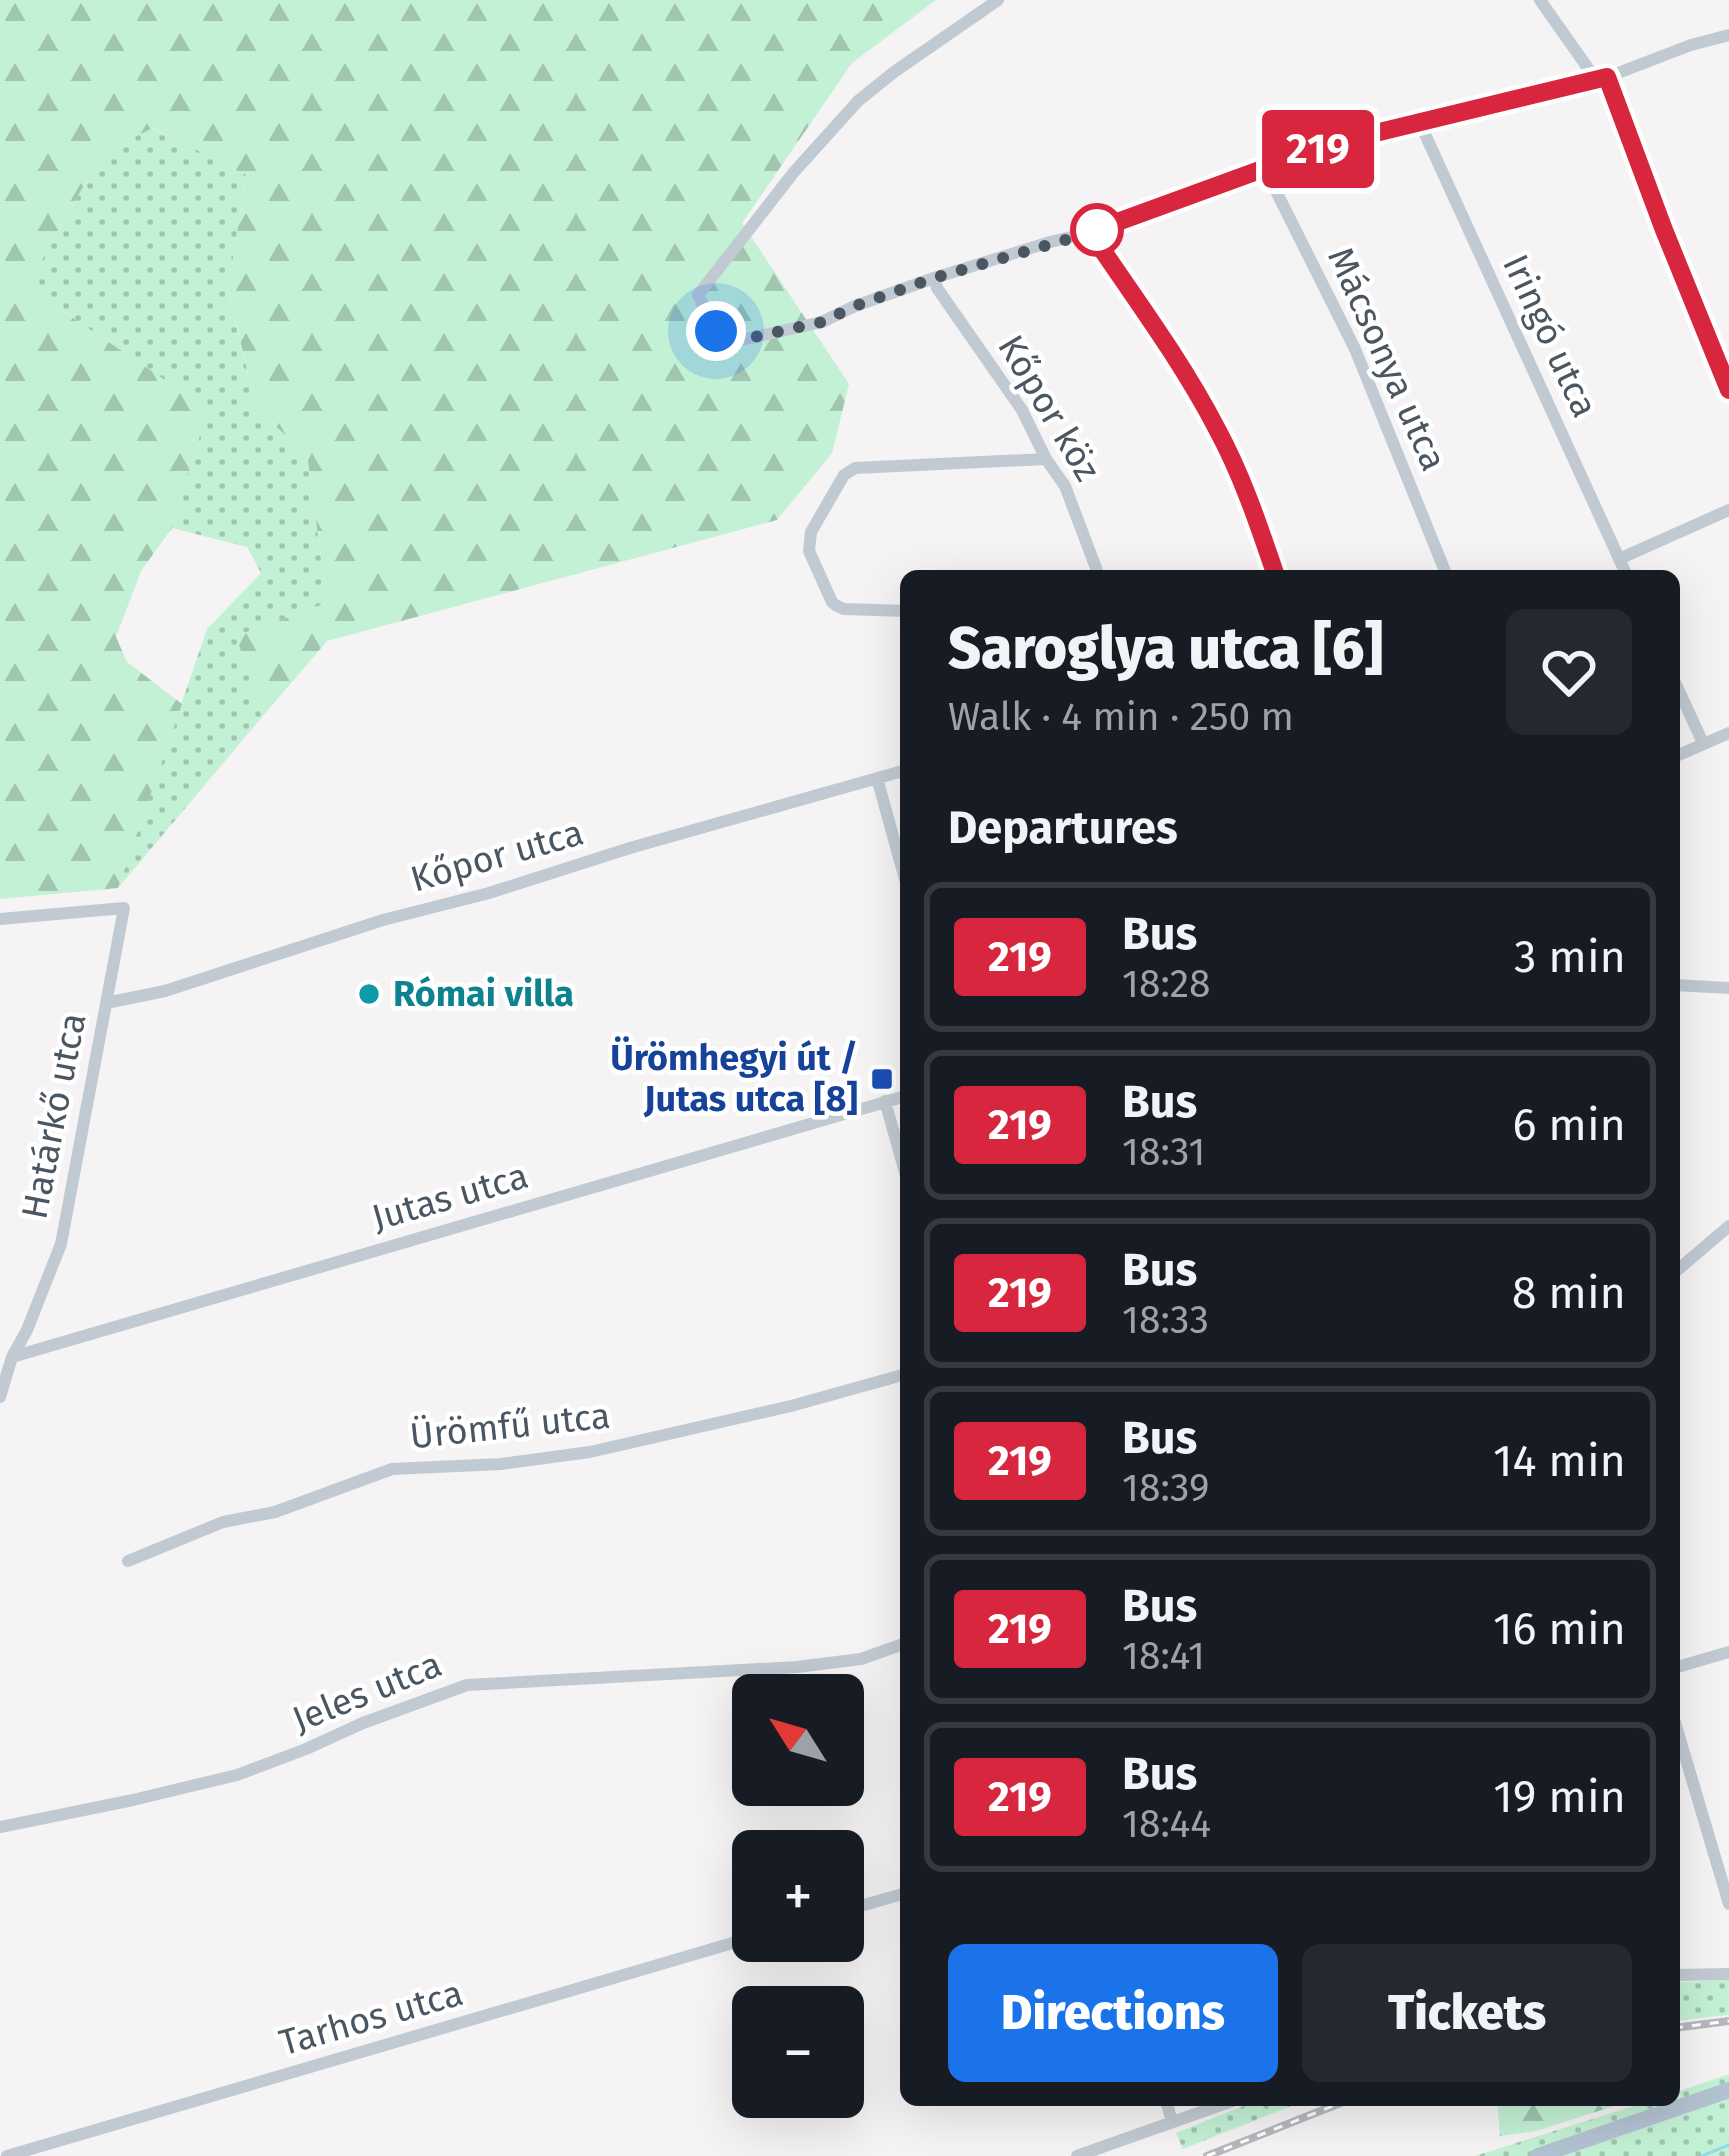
<!DOCTYPE html>
<html lang="en">
<head>
<meta charset="utf-8">
<style>
	body { margin:0; font-family:"Fira Sans",sans-serif; background:#242831; color:#f1f3f6; height:100vh; display:flex; flex-direction:column; font-size:45px; white-space:nowrap }
	* { box-sizing:border-box; margin:0 }
	p { font-size:39px; color:#9ea1a6 }
	.icon { flex:none; width:66px; height:66px; fill:none; stroke:currentColor; stroke-width:2; stroke-linecap:round; stroke-linejoin:round }
	.map { position:relative; flex:1; overflow:hidden }
	.details { position:absolute; left:900px; top:570px; width:780px; height:1536px; display:flex; flex-direction:column; background:#171b24; border-radius:18px; box-shadow:0 12px 48px #0002 }
	.details>* { flex:none }
	.badge { padding:0 24px; border-radius:9px; font-size:42px; line-height:78px }
	.needle { width:78px; rotate:307deg }
	.fabs { position:absolute; left:732px; top:1674px; display:grid; gap:24px }
	.fabs a { display:grid; place-items:center; width:132px; height:132px; border-radius:18px; background:#171b24; box-shadow:0 12px 48px #0002; font-size:60px }
	.you { position:absolute; width:60px; height:60px; margin:-30px; border:9px solid #fff; border-radius:50%; background:#1a73e8; box-shadow:0 0 0 18px #1a73e833 }
	.map>.badge { position:absolute; translate:-50% -50%; box-shadow:0 0 0 6px #fff }
	h2 { padding:0 48px; font-size:45px; line-height:108px }
	.round { display:grid; place-items:center; flex:none; width:126px; height:126px; border-radius:18px; background:#242831 }
	.overview { display:flex; align-items:center; justify-content:space-between; height:204px; padding:0 48px }
	h1 { font-size:57px; font-weight:800; line-height:90px }
	.primary-button { display:flex; gap:24px; margin-top:auto; padding:24px 48px }
	.primary-button a { flex:1; height:138px; border-radius:18px; background:#1a73e8; color:#fff; font-size:48px; font-weight:800; line-height:138px; text-align:center }
	.primary-button a+a { background:#242831; color:#f1f3f6 }
	ul { padding:0; list-style:none }
	li { display:flex; align-items:center; gap:36px; height:150px; margin:0 24px 18px; padding:0 24px; border:6px solid #363941; border-radius:18px }
	li div { flex:1 }
	li b { display:block; font-size:45px }
	li em { font-style:normal }
	li .badge { min-width:132px; font-weight:700; text-align:center }
	.map>svg:first-child { display:block }
	.grass { fill:url(#grass-dots) }
	.forest { fill:url(#forest-firs) }
	.lines { fill:none; stroke-linecap:round; stroke-linejoin:round }
	.stream { stroke:#90daee; stroke-width:3 }
	.minor { stroke:#c1cad2; stroke-width:12 }
	.major { stroke:#b3c2d1; stroke-width:16 }
	.rail-casing { stroke:#b5b8bd; stroke-width:8 }
	.rail { stroke:#fff; stroke-width:3; stroke-dasharray:9; stroke-linecap:butt }
	.line-casing { stroke:#fff; stroke-width:27 }
	.line { stroke:#d7263d; stroke-width:18 }
	.walk { stroke:#4a5661; stroke-width:12; stroke-dasharray:0 21.6 }
	.stop-dot { fill:#fff; stroke:#d7263d; stroke-width:6 }
	.culture-dot { fill:#0f9aa8; stroke:#fff; stroke-width:4.5 }
	.transit-dot { fill:#1a4fb4; stroke:#fff; stroke-width:4.5 }
	.labels { text-anchor:middle; dominant-baseline:central; stroke-width:9; stroke-linejoin:round; paint-order:stroke }
	.street-label { font-size:36px; fill:#4a5661; stroke:#fff }
	.culture-label { font-size:36px; font-weight:bold; fill:#0d838f; stroke:#fff; text-anchor:start }
	.transit-label { font-size:36px; font-weight:bold; fill:#164399; stroke:#fff; text-anchor:end }
</style>
</head>
<body>
<div class="map">
<svg width="1729" height="2156" viewBox="0 0 1729 2156">
	<defs>
		<pattern id="grass-dots" width="8" height="8" patternUnits="userSpaceOnUse" patternTransform="scale(3)"><rect width="8" height="8" fill="#c3f1d5"/><path d="M2 2h.1M6 6h.1" fill="none" stroke="#a0c6b0" stroke-width="1.8" stroke-linecap="round"/></pattern>
		<pattern id="forest-firs" width="22" height="20" patternUnits="userSpaceOnUse" patternTransform="scale(3)"><rect width="22" height="20" fill="#c3f1d5"/><path d="M5 1l3.5 6h-7zM16 11l3.5 6h-7z" fill="#a0c6b0"/></pattern>
	</defs>
	<rect width="100%" height="100%" fill="#f5f3f3"/>
	<!-- grass -->
	<path class="grass" d="M152,128L246,174L228,292L257,410L307,454L327,603L236,636L262,717L118,888L207,629L261,573L247,547L172,528L207,409L27,287L102,153Z
		M1681,1979L1682,1982L1729,1980V2015L1674,2021V1980Z
		M1729,2074V2156H1475L1653,2100H1674V2093Z
		M1258,2100H1306L1183,2149L1176,2133Z"/>
	<!-- forest -->
	<path class="forest" d="M0,0H936L852,63L742,223L849,384L832,453L777,520L327,641L262,717L236,636L327,603L307,454L257,410L228,291L246,175L153,128L102,153L27,287L208,409L172,528L141,571L116,637L127,662L182,704L118,888L0,899Z
		M1497,2100H1633L1536,2131L1500,2136Z"/>
	<g class="lines">
		<!-- stream -->
		<path class="stream" d="M1702,2156L1729,2145"/>
		<!-- minor -->
		<path class="minor" d="M998,0L894,72L858,101L794,172L698,295L716,331L729,338L741,340L822,322L855,306L934,278L1050,242L1101,230L1333,143L1597,81L1691,45L1729,35
			M1540,0L1597,81
			M1607,77L1649,192L1729,390
			M1419,121L1627,576
			M1265,169L1355,349L1447,576
			M1090,233C1134,297 1181,360 1217,429C1242,475 1259,526 1276,576
			M934,278L937,288L1022,410L1046,459L1065,486L1099,576
			M1619,559L1729,510
			M906,611L844,609L837,606L832,602L809,551L811,532L844,475L855,468L1046,459
			M1674,680L1703,743
			M1674,757L1729,733
			M877,778L906,883
			M0,919L124,908L61,1244L27,1330L12,1357L0,1397
			M1674,985L1729,988
			M106,1003L165,991L383,920L489,893L630,848L906,770
			M885,1101L906,1176
			M1674,1273L1729,1226
			M12,1357L906,1096
			M128,1561L223,1522L275,1512L392,1469L501,1464L590,1452L791,1406L906,1374
			M1674,1668L1729,1652
			M1674,1719L1729,1904
			M0,1827L133,1800L237,1775L306,1749L363,1723L467,1685L797,1667L861,1659L906,1643
			M843,1911L906,1893
			M1674,1975L1729,1974
			M1166,2100L1172,2122
			M7,2156L753,1937
			M1077,2156L1235,2100"/>
		<!-- major -->
		<path class="major" d="M1538,2156L1729,2090"/>
		<defs>
			<path id="rail" d="M1674,2028L1729,2021
				M1207,2156L1348,2100"/>
		</defs>
		<!-- rail casing -->
		<use href="#rail" class="rail-casing"/>
		<!-- rail -->
		<use href="#rail" class="rail"/>
	</g>
	<g class="lines">
		<defs>
			<path id="line" d="M1276,576C1259,526 1242,475 1217,429C1181,360 1134,297 1090,232L1334,143L1607,77L1664,230L1729,390"/>
		</defs>
		<!-- line casing -->
		<use href="#line" class="line-casing"/>
		<!-- line -->
		<use href="#line" class="line"/>
		<!-- walk -->
		<path class="walk" d="M716,331L721,335L741,340L822,322L855,306L934,278L1100,230H1097"/>
	</g>
	<!-- markers -->
	<circle class="stop-dot" cx="1097" cy="230" r="24"/>
	<circle class="culture-dot" cx="369" cy="994" r="12"/>
	<rect class="transit-dot" x="870" y="1067" width="24" height="24" rx="6"/>
	<g class="labels">
		<!-- street labels -->
		<g class="street-label">
			<text transform="translate(1550 336) rotate(65)">Iringó utca</text>
			<text transform="translate(1387 359) rotate(66)">Mácsonya utca</text>
			<text transform="translate(1049 408) rotate(59)">Kőpor köz</text>
			<text transform="translate(497 856) rotate(-16)">Kőpor utca</text>
			<text transform="translate(54 1116) rotate(-79)">Határkő utca</text>
			<text transform="translate(450 1197) rotate(-16)">Jutas utca</text>
			<text transform="translate(510 1426) rotate(-6)">Ürömfű utca</text>
			<text transform="translate(367 1692) rotate(-22)">Jeles utca</text>
			<text transform="translate(371 2018) rotate(-16)">Tarhos utca</text>
		</g>
		<!-- culture labels -->
		<g class="culture-label">
			<text x="393" y="994">Római villa</text>
		</g>
		<!-- transit labels -->
		<g class="transit-label">
			<text x="858" y="1058">Ürömhegyi út /<tspan x="858" dy="41">Jutas utca [8]</tspan></text>
		</g>
	</g>
</svg>
<div class="fabs">
<a><svg class="needle" viewBox="-14 -14 28 28"><path d="M0-13l5 13h-10z" fill="#e53935"/><path d="M0 13l5-13h-10z" fill="#9ea1a6"/></svg></a>
<a>+</a>
<a>−</a>
</div>
<div class="you" style="left:716px;top:331px"></div>
<b class="badge" style="left:1318px;top:149px;background:#d7263d;color:#fff">219</b>
<section class="details">
<div class="overview"><div><h1>Saroglya utca [6]</h1><p>Walk · 4 min · 250 m</p></div><a class="round"><svg class="icon" aria-label="heart" viewBox="0 0 24 24"><path d="M12 20l-8-8c-3-5 5-10 8-4 3-6 11-1 8 4z"/></svg></a></div>
<h2>Departures</h2>
<ul>
<li><span class="badge" style="background:#d7263d;color:#fff">219</span><div><b>Bus</b><p>18:28</p></div><em>3 min</em></li>
<li><span class="badge" style="background:#d7263d;color:#fff">219</span><div><b>Bus</b><p>18:31</p></div><em>6 min</em></li>
<li><span class="badge" style="background:#d7263d;color:#fff">219</span><div><b>Bus</b><p>18:33</p></div><em>8 min</em></li>
<li><span class="badge" style="background:#d7263d;color:#fff">219</span><div><b>Bus</b><p>18:39</p></div><em>14 min</em></li>
<li><span class="badge" style="background:#d7263d;color:#fff">219</span><div><b>Bus</b><p>18:41</p></div><em>16 min</em></li>
<li><span class="badge" style="background:#d7263d;color:#fff">219</span><div><b>Bus</b><p>18:44</p></div><em>19 min</em></li>
</ul>
<div class="primary-button"><a>Directions</a><a>Tickets</a></div>
</section>
</div>
</body>
</html>
